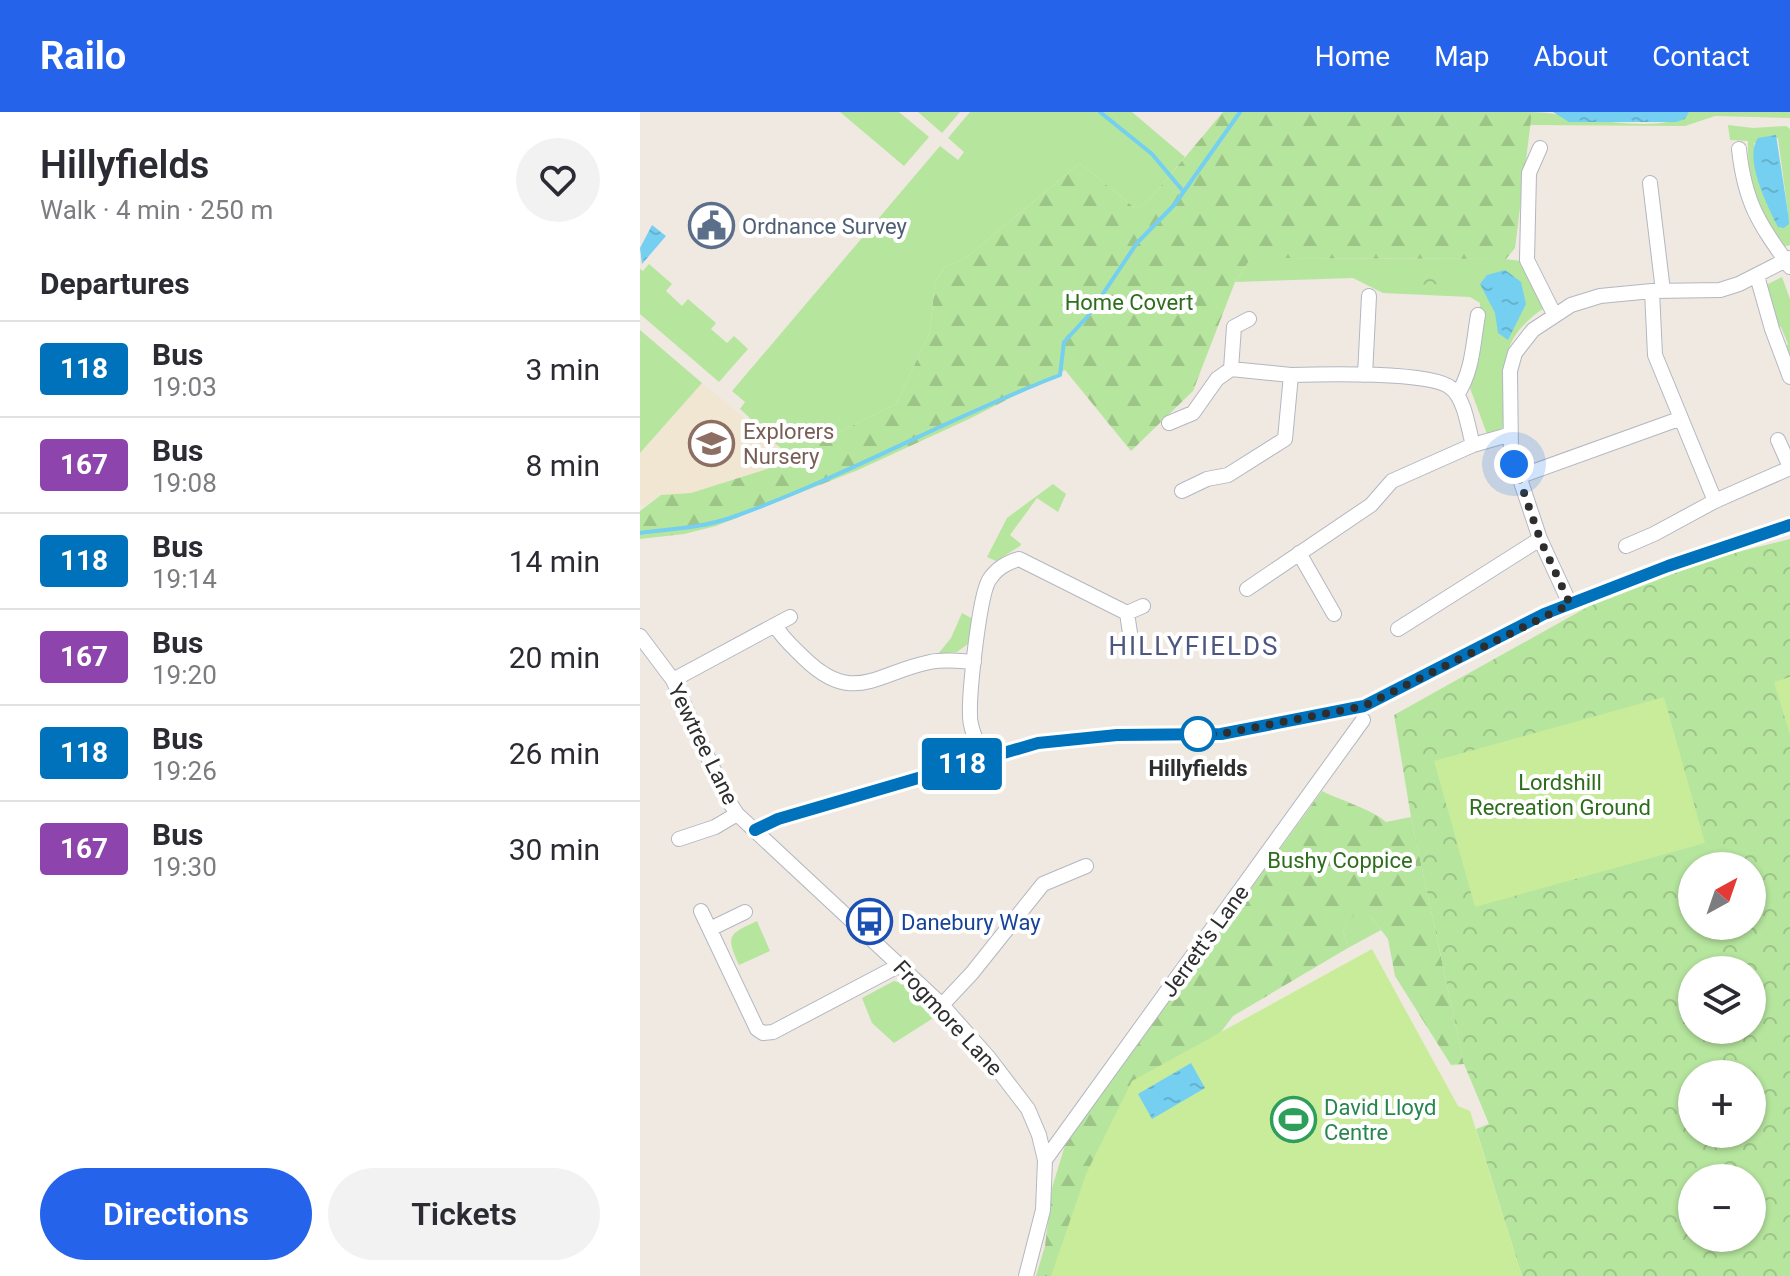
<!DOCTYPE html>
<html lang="en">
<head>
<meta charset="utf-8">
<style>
	body { margin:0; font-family:Roboto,sans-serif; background:#f2f2f3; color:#2b2b33; height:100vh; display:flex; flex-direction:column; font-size:30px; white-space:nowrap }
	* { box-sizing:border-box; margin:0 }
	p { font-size:26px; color:#7c7c81 }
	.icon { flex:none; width:44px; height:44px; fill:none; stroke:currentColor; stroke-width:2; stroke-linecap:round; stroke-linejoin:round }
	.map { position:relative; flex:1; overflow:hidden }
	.details { display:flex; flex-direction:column; background:#fff; width:640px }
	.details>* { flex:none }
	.badge { padding:0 16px; border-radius:6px; font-size:28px; line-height:52px }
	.needle { width:52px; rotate:40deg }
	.controls { position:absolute; left:1038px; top:740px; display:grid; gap:16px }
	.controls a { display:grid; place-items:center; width:88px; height:88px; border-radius:50%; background:#fff; box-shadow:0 2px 6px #0004; font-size:40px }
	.you { position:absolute; width:40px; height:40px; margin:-20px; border:6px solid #fff; border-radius:50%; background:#1a73e8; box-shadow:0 0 0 12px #1a73e833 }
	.map>.badge { position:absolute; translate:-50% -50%; box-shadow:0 0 0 4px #fff }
	h2 { padding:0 40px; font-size:30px; line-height:72px }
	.round { display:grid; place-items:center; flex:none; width:84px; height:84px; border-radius:42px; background:#f2f2f3 }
	.headline { display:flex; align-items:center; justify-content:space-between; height:136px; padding:0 40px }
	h1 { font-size:38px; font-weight:600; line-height:60px }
	.primary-button { display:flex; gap:16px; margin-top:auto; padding:16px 40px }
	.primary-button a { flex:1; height:92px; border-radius:48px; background:#2563eb; color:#fff; font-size:32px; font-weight:600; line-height:92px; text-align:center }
	.primary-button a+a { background:#f2f2f3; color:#2b2b33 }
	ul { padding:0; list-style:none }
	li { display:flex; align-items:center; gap:24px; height:96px; padding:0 40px; border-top:2px solid #e1e1e2 }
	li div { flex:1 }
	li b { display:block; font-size:30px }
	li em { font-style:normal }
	li .badge { min-width:88px; font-weight:700; text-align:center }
	header { display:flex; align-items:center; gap:48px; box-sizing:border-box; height:112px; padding:0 40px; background:#2563eb; color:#fff }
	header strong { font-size:38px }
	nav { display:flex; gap:44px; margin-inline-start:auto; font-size:28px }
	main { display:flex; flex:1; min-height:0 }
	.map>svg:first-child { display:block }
	.education { fill:#f0e6d1 }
	.grass { fill:#b6e59e; fill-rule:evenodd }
	.forest { fill:url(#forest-firs) }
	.park { fill:url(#park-crowns); fill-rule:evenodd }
	.pitch { fill:#c9ec9a }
	.water { fill:url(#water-ripples) }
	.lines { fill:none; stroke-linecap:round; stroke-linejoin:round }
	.stream { stroke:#75cff0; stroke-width:4 }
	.minor-casing { stroke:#b4b7c1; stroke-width:16 }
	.minor { stroke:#fff; stroke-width:14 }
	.line-casing { stroke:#fff; stroke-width:18 }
	.line { stroke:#0072bc; stroke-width:12 }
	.walk { stroke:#2e2e2e; stroke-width:8; stroke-dasharray:0 14.4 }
	.stop-dot { fill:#fff; stroke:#0072bc; stroke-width:4 }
	.labels { text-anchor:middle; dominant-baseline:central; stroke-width:8; stroke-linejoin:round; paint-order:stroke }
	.service-label { font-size:22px; fill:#4e5e75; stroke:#fff; text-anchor:start }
	.park-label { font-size:22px; fill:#2c6e1b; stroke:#fff }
	.education-label { font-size:22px; fill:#785e54; stroke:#fff; text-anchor:start }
	.street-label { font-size:22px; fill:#2e2e2e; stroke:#fff }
	.stop-label { font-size:22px; font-weight:bold; fill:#2e2e2e; stroke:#fff }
	.transit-label { font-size:22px; fill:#164399; stroke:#fff; text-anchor:start }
	.leisure-label { font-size:22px; fill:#27864d; stroke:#fff; text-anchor:start }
	.quarter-label { font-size:26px; letter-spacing:2px; fill:#4d5680; stroke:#fff }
</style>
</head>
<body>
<header>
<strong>Railo</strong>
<nav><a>Home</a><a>Map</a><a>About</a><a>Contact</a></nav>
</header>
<main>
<section class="details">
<div class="headline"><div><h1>Hillyfields</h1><p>Walk · 4 min · 250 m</p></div><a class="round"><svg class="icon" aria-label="heart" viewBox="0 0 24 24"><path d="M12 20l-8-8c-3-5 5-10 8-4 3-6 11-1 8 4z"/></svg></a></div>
<h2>Departures</h2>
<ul>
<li><span class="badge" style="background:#0072bc;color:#fff">118</span><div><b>Bus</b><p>19:03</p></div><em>3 min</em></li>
<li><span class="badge" style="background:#8e44ad;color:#fff">167</span><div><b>Bus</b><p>19:08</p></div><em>8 min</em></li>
<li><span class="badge" style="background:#0072bc;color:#fff">118</span><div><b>Bus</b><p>19:14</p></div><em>14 min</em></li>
<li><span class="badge" style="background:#8e44ad;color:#fff">167</span><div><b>Bus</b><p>19:20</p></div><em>20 min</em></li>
<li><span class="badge" style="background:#0072bc;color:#fff">118</span><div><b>Bus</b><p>19:26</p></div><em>26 min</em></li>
<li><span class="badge" style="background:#8e44ad;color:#fff">167</span><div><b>Bus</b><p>19:30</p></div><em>30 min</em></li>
</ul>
<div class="primary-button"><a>Directions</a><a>Tickets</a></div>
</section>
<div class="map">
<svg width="1150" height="1164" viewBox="0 0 1150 1164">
	<defs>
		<pattern id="forest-firs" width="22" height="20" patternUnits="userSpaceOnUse" patternTransform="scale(2)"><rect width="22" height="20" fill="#b6e59e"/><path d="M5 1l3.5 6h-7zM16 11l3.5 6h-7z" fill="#9dc588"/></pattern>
		<pattern id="park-crowns" width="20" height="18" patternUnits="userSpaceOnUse" patternTransform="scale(2)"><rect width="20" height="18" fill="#b6e59e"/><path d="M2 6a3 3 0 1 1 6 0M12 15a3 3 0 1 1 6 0" fill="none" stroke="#9dc588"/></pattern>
		<pattern id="water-ripples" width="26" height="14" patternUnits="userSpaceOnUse" patternTransform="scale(2)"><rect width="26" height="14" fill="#75cff0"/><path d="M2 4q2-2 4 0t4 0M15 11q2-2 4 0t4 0" fill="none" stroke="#66b2ce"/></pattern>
	</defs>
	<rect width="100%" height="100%" fill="#efe9e1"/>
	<!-- education -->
	<path class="education" d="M62,271L151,344L144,352L51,381L21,383L5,394L0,392V341Z"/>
	<!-- grass -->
	<path class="grass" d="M200,0H259L289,25L264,54Z
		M278,0H320L302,21Z
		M330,0H492L545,45L510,87L496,97L440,51L327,145L305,155L295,170L290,220L256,292L151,344L107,309L110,306L100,297L105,290L92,279L300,34L318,48L324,40L308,26Z
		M892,0C928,0 1021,27 1049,0H1150V6L1075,4L1045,14L890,13Z
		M1088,13L1113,16L1146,14L1150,17V133L1143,135C1121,99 1107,72 1108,29L1090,28ZM1138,26L1148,101C1117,74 1115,73 1114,31Z
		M611,146L865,147L881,149L904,196C854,230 864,263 864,316L847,322L830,276L839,245L840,191L830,185L743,181L713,166L595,170Z
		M9,152L32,172L26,179L42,194L48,187L76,211L71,217L87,231L94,224L108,237L79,270L0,202V157L3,159Z
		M1142,165L1150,187V257L1144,239L1148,232L1141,215H1136L1124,174Z
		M0,218L62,271L0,341Z
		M413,372L426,382L418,400L397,386L370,423L381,432L380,434L356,449L347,445L367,406Z
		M322,501L333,507L328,532L317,540L298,542L311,526Z
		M717,798L731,805L741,818L708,836L703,818Z
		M117,809L130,839L99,853C85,823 89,822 117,809Z
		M254,869L264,872L295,905L254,931L232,911L222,886Z"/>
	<!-- forest -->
	<path class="forest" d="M583,0H892L875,136L866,147L611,146L595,170L553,279L491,339L425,258L329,307L218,358L76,414L44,422L0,427V399L21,383L51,381L143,352L151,344L256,292L290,220L295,170L305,155L327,145L440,51L496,97L510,87Z
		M682,679C700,688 733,698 746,710L771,705L824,952L811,953L755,864L748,827L731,805L717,799L703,818L708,836L593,904L581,920L457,1164H396L405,1134L412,1076L426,1030Z"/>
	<!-- park -->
	<path class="park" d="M806,161L809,172L763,173L761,164Z
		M1150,427V1164H882L836,1017L849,1012L824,952L771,705L754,603L1005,463ZM1052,754H1112V814H1052ZM1052,858H1112V918H1052ZM1052,962H1112V1022H1052ZM1052,1066H1112V1126H1052Z"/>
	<!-- pitch -->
	<path class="pitch" d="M1150,565V623L1134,570Z
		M1024,585L1065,731L835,795L794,649Z
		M732,837L818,994L830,999L882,1164H411L446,1062L492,969Z"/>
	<!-- water -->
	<path class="water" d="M913,0H1049L1045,7L1036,10H929Z
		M1136,23L1148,101L1149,112L1144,116L1138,115C1128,95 1103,46 1118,26Z
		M12,113L26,124L2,152L0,136Z
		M865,158L881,170L886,192L868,228L858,221L855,201L840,172L847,163Z
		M551,951L565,976L512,1007L498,982Z"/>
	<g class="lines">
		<!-- stream -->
		<path class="stream" d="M460,0L512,42L543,79
			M0,421C30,417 61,416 90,406C203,366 308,306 420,263L424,230L448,204L497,131L535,92L600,0"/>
		<defs>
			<path id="minor" d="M900,36L889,61L887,148L914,202
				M1099,37C1105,92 1119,111 1150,155
				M1010,71L1023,179
				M1117,164L1132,217L1150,265
				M1012,179L1015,243L1075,389L1150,356
				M609,207L594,215L591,257L651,263
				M725,263L729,184
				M817,283C833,259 833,231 838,203
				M529,311L553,301L577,267L591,257
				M1138,328L1150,355
				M878,365L1039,307
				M542,379L567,367L588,363L645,327L651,263C680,262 792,259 811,276C825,287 828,316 833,333
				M986,434L1014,422L1075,389
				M659,441L694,502
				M607,477L731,393L752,369L833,333L868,323
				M930,492L900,427L871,340L870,259L875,241L893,218L931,193L960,184L1012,179L1080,178L1099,172L1150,146
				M487,501L490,521
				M135,513L150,505
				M758,517L900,427
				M0,524L33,568L86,685L97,702L302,893L349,946L388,997L399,1023L405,1048L403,1098L386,1164
				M33,568L135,513C142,526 153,535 164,546C213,594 236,561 290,550C305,547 320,549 334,550
				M343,645C338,633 330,617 330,604C329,581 339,485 349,468C357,456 366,451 379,447L487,501L503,494
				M115,718L138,707L398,631L477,623L581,622L724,594L904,502L1028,454L1150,413
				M39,727L75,715L97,702
				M61,799L117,917L123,921L133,920L260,853
				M70,817L105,800
				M302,893L332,861L403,772L446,754
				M405,1048L723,608"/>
		</defs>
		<!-- minor casing -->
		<use href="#minor" class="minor-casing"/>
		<!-- minor -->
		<use href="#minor" class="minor"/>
	</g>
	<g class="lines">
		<defs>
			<path id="line" d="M115,718L138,707L398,631L477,623L581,622L724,594L904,502L1028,454L1150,413"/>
		</defs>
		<!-- line casing -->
		<use href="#line" class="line-casing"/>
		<!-- line -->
		<use href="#line" class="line"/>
		<!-- walk -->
		<path class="walk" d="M558,622H551H581L724,594L930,492L900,427L874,352"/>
	</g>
	<!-- icons -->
	<defs>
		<symbol id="civic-ring" viewBox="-11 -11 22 22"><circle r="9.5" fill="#fff" stroke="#5c6f8a" stroke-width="1.5"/><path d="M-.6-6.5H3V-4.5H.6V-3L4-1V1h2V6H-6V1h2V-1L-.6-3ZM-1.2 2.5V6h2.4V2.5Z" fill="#5c6f8a"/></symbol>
		<symbol id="school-ring" viewBox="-11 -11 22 22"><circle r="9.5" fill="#fff" stroke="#8d6e63" stroke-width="1.5"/><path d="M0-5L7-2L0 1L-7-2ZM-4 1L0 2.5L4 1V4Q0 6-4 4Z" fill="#8d6e63"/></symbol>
		<symbol id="bus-ring" viewBox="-11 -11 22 22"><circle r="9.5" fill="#fff" stroke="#1a4fb4" stroke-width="1.5"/><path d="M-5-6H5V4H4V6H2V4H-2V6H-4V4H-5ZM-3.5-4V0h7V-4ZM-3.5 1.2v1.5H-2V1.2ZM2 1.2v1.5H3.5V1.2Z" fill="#1a4fb4"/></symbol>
		<symbol id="stadium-ring" viewBox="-11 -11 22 22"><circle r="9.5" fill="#fff" stroke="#2e9e5b" stroke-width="1.5"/><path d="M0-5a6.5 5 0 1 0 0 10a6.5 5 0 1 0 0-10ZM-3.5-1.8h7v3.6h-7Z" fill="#2e9e5b"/></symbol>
	</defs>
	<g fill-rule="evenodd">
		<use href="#civic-ring" x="46" y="88" width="51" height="51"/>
		<use href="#school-ring" x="46" y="306" width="51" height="51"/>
		<use href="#bus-ring" x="204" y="784" width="51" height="51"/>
		<use href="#stadium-ring" x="628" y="982" width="51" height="51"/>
	</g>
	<!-- markers -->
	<circle class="stop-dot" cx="558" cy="622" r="16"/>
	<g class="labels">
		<!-- service labels -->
		<g class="service-label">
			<text x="102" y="114">Ordnance Survey</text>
		</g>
		<!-- park labels -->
		<g class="park-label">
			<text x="489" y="190">Home Covert</text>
			<text x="920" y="670">Lordshill<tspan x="920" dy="25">Recreation Ground</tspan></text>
			<text x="700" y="748">Bushy Coppice</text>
		</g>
		<!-- education labels -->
		<g class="education-label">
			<text x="103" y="319">Explorers<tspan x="103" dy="25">Nursery</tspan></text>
		</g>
		<!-- street labels -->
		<g class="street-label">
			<text transform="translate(63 632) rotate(64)">Yewtree Lane</text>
			<text transform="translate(565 829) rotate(-54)">Jerrett's Lane</text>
			<text transform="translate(308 906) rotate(47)">Frogmore Lane</text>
		</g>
		<!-- stop labels -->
		<g class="stop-label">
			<text x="558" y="656">Hillyfields</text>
		</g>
		<!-- transit labels -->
		<g class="transit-label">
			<text x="261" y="810">Danebury Way</text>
		</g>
		<!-- leisure labels -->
		<g class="leisure-label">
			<text x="684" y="995">David Lloyd<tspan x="684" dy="25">Centre</tspan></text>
		</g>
		<!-- quarter labels -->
		<g class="quarter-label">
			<text x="554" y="534">HILLYFIELDS</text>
		</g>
	</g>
</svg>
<div class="controls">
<a><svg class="needle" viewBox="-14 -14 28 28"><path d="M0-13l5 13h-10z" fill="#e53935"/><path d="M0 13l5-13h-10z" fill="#7c7c81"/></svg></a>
<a><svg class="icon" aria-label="layers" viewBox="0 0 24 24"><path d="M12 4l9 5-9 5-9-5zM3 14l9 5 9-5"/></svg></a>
<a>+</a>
<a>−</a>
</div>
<div class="you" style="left:874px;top:352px"></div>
<b class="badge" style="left:322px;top:652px;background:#0072bc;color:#fff">118</b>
</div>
</main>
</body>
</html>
